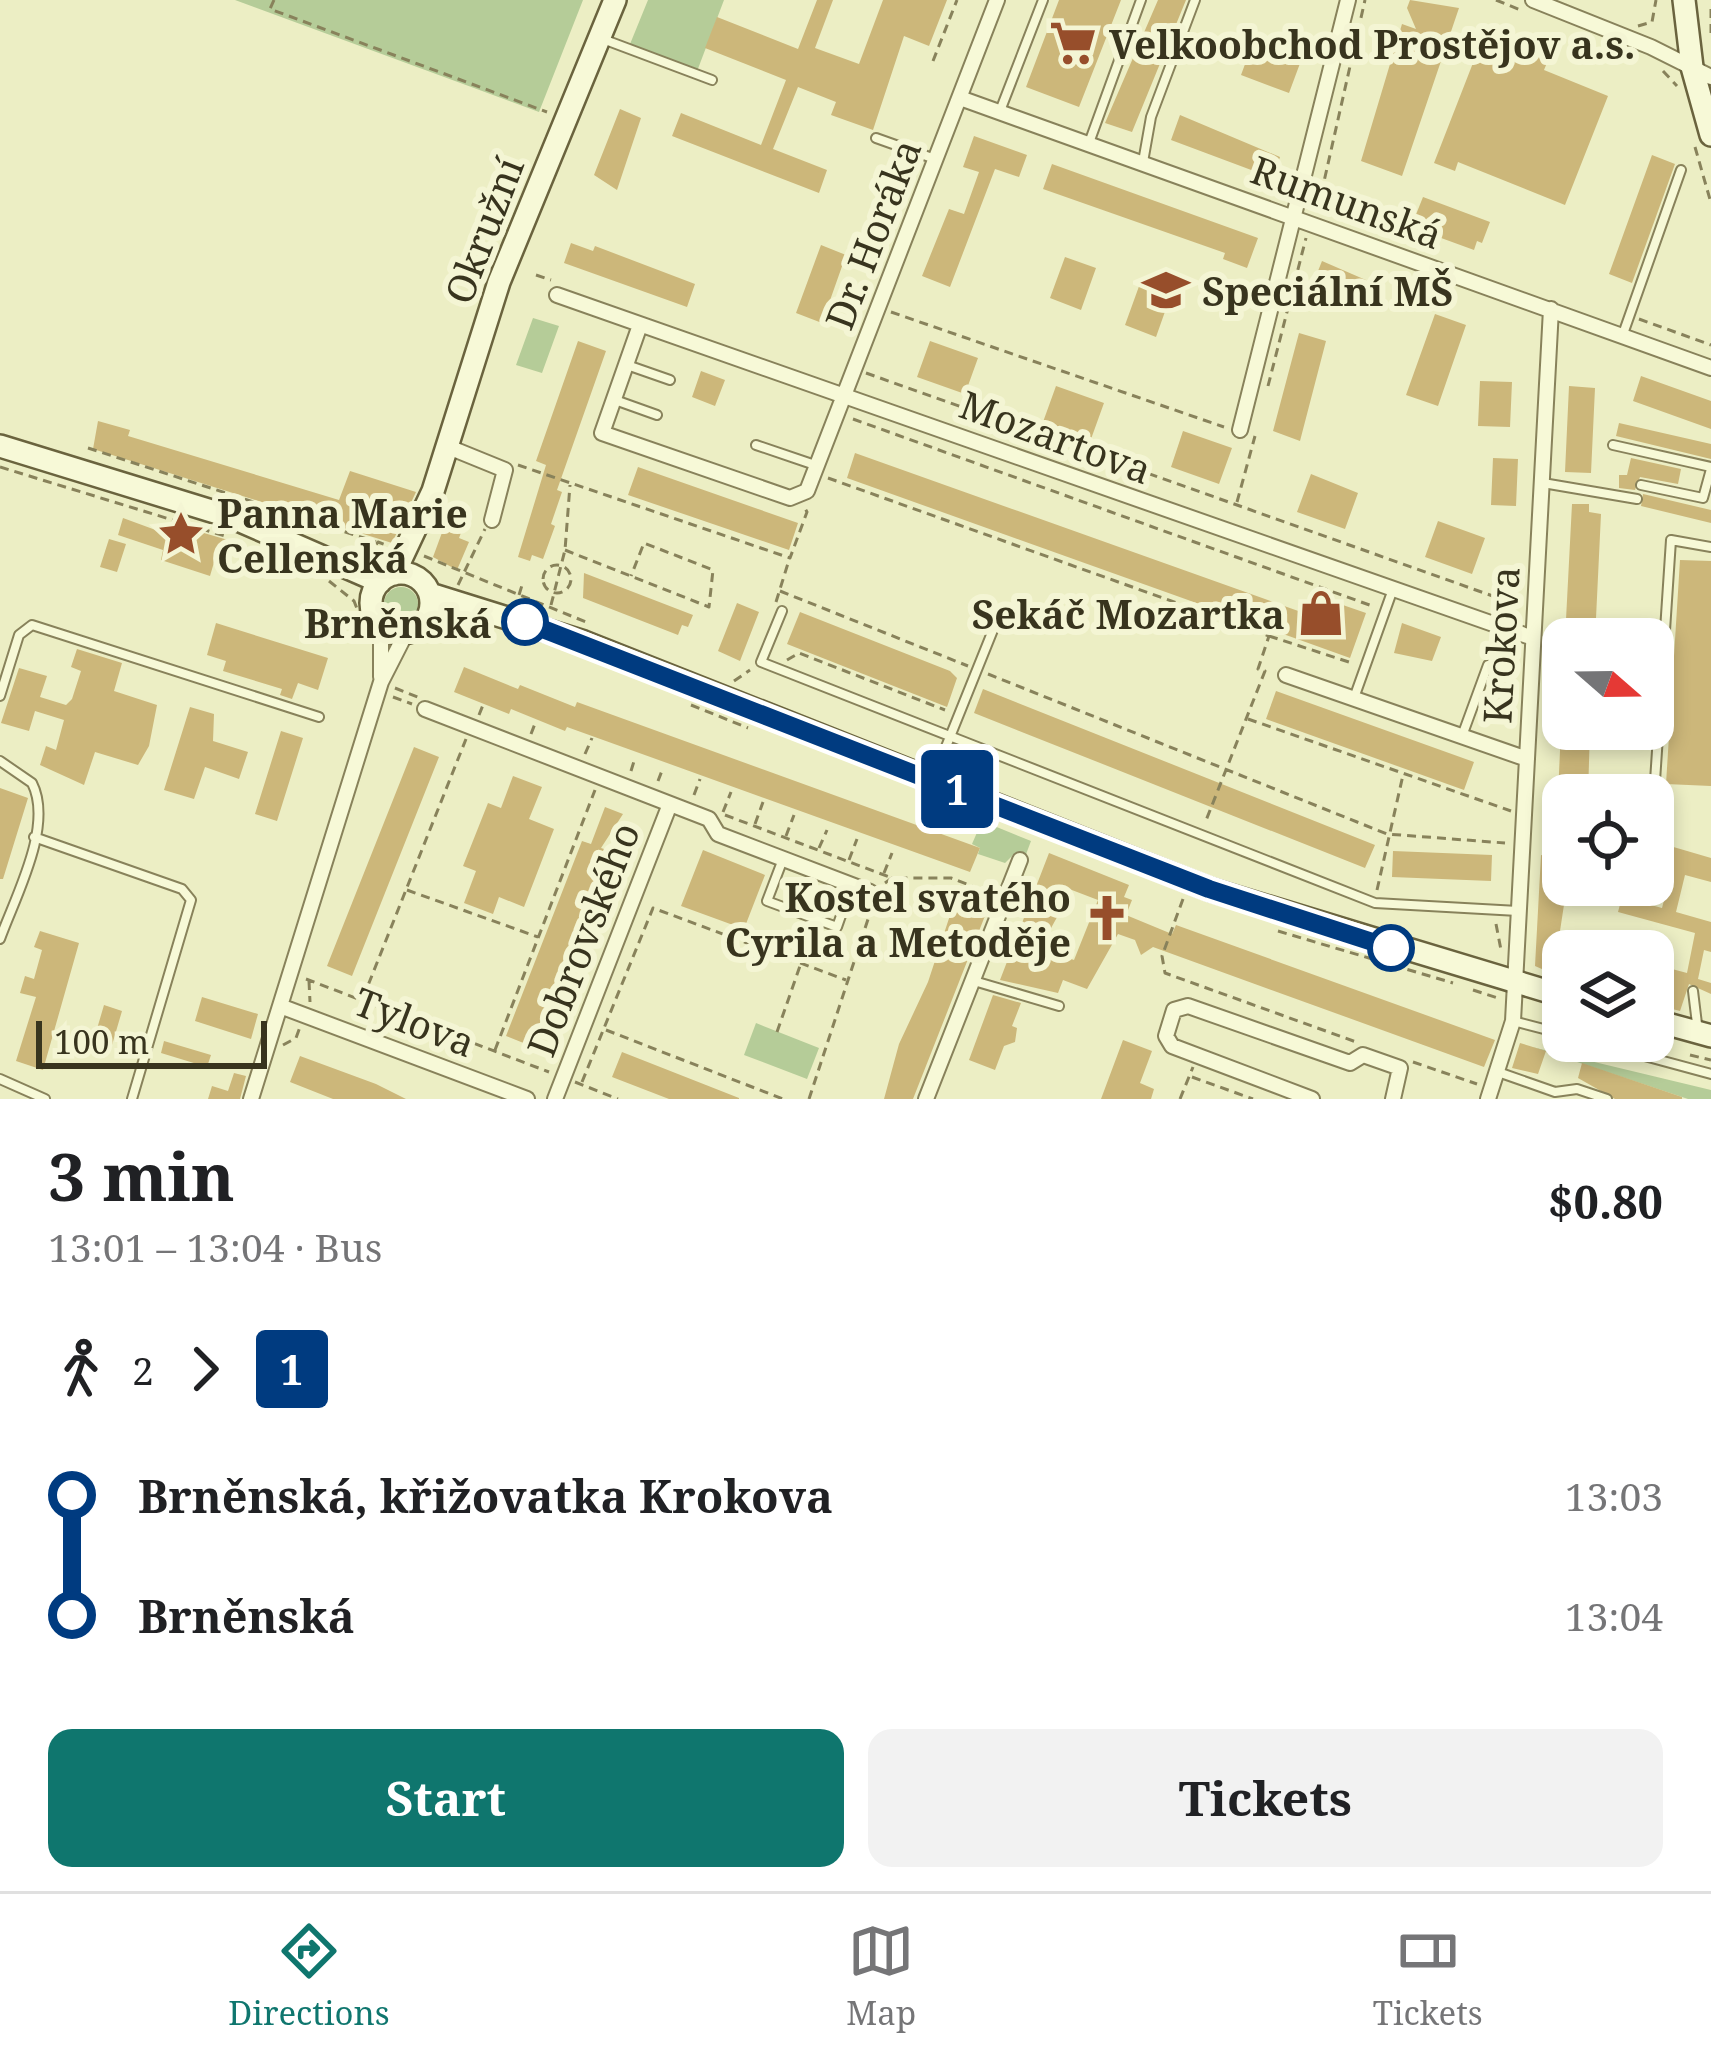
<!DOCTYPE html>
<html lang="en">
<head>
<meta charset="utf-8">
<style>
	body { margin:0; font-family:"Noto Serif",serif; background:#f2f2f2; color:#202124; height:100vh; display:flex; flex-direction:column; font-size:45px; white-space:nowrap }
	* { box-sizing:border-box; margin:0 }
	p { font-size:39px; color:#757577 }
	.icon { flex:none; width:66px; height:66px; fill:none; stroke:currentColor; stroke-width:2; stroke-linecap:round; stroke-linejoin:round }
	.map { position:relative; height:1099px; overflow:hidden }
	.panel { display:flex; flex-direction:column; background:#fff; flex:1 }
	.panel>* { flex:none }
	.badge { padding:0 24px; border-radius:9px; font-size:42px; line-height:78px }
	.needle { width:78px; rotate:110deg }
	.controls { position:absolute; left:1542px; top:618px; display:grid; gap:24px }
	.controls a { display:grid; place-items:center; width:132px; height:132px; border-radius:24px; background:#fff; box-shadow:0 6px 18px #0003; font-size:60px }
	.scale { position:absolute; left:36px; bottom:30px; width:231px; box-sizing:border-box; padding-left:12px; border:6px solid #38341e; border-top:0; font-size:33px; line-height:42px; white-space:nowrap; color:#38341e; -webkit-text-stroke:9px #f4f5d4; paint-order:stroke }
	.map>.badge { position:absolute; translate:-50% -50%; box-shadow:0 0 0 6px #fff }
	.legs { display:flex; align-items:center; gap:18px; height:132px; padding:0 48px; font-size:39px }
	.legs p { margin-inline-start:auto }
	.overview { display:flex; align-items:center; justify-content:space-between; height:204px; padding:0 48px }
	h1 { font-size:66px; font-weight:700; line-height:90px }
	.action { display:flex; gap:24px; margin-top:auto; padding:24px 48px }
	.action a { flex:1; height:138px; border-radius:24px; background:#0f766e; color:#fff; font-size:48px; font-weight:700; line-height:138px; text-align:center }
	.action a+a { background:#f2f2f2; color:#202124 }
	ul { padding:0 48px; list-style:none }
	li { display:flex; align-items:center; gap:42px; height:120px; font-size:45px }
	li i { display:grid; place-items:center; width:18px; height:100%; margin:0 15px; background:currentColor }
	li i::after { content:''; width:30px; height:30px; margin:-15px; border:9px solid; border-radius:50%; background:#fff }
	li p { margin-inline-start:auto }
	li:first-child i { background:linear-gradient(#0000 50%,currentColor 0) }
	li:last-child i { background:linear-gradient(currentColor 50%,#0000 0) }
	.tab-bar { display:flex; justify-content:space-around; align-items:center; height:168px; border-top:3px solid #e0e0e0; background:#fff; font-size:33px; color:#757577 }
	.tab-bar a { display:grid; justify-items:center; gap:6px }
	.tab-bar .selected { color:#0f766e }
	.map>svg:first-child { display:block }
	.green { fill:#b5cc98 }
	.building { fill:#ccb77a; fill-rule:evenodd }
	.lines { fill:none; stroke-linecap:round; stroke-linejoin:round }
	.lane-casing { stroke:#88825b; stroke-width:12 }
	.street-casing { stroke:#88825b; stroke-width:18 }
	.secondary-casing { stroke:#6a633e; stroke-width:26 }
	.path { stroke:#88825b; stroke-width:3; stroke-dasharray:9 6; stroke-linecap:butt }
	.lane { stroke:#f7f9d7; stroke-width:8 }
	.street { stroke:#f7f9d7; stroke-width:14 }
	.secondary { stroke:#f7f9d7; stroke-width:21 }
	.line-1-casing { stroke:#fff; stroke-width:27 }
	.line-1 { stroke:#003b80; stroke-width:18 }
	.stop-1-dot { fill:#fff; stroke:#003b80; stroke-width:6 }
	.labels { text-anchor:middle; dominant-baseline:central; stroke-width:12; stroke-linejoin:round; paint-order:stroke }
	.poi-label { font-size:39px; font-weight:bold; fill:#38341e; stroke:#f4f5d4; text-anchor:start }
	.street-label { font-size:39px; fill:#38341e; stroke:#f4f5d4 }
	.stop-label { font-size:39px; font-weight:bold; fill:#38341e; stroke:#f4f5d4; text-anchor:end }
</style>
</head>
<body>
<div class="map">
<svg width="1711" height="1099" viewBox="0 0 1711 1099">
	<rect width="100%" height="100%" fill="#eceec4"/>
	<!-- green -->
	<path class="green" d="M235,0H583L539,112Z
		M648,0H724L696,74L628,49Z
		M533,318L559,326L542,373L516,365Z
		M384 604a17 17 0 1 1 34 0a17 17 0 1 1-34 0Z
		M982,821L1031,841L1025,857L1015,853L1005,863L978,854L980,848L972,844Z
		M756,1023L819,1048L807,1079L744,1055Z
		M1532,1047L1711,1090V1099H1688Z"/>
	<!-- building -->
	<path class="building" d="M817,0H833L815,48L859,64L883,0H947L929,46L904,36L873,130L831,115L836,102L798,87L773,149L827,170L819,193L672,136L681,113L761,145L786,80L705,48L717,17L798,49Z
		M1059,0H1121L1079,107L1026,87Z
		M1158,0H1186L1132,132L1105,123Z
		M1410,0L1459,8L1402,176L1361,161L1402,24L1416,29L1407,8Z
		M1528,33L1555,43L1544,70L1608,96L1565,205L1458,162L1455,171L1434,163L1480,45L1517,59Z
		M1254,40L1302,58L1289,93L1241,75Z
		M620,109L641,118L617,190L594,175Z
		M1180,115L1280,157L1273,178L1171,140Z
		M974,136L1027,155L1019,177L995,169L950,287L922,276L949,209L964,214L979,172L963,167Z
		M1652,155L1675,164L1632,283L1609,274Z
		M1052,164L1258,238L1247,268L1223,259L1225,253L1043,189Z
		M1423,197L1490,222L1482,243L1477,241L1474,250L1411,227Z
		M571,243L593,251L595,246L695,284L687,307L564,263Z
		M821,245L846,255L822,323L796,313Z
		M1065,257L1096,268L1081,310L1050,298Z
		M1322,261L1382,287L1373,310L1312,286Z
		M1142,278L1173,289L1156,337L1125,325Z
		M1435,314L1466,325L1438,406L1406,395Z
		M1299,333L1326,341L1300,441L1273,431Z
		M578,341L606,351L557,490L562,492L551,524L555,526L543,559L532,555L530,561L518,557L546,465L536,461Z
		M930,341L978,358L965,394L917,377Z
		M701,371L725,380L715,406L692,397Z
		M1641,376L1711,401V429L1633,401Z
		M1480,381L1512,382L1510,427L1478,426Z
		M1056,386L1104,403L1091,439L1043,422Z
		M1569,386L1595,388L1591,473L1565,472Z
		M98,421L130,430L128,436L339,500L350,471L416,492L392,543L93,449Z
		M1619,423L1711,444V459L1616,436Z
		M1183,431L1232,448L1219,484L1171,467Z
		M855,453L1304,613L1311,594L1366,613L1350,658L847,478Z
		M1493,458L1518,459L1516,506L1491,505Z
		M1631,458L1681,469L1678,484L1640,477L1635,490L1619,488V475H1627Z
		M638,467L798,523L789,550L628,495Z
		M1311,474L1358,493L1345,529L1297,512Z
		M1643,494L1711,510V523L1641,506Z
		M1572,504H1589V512L1601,514L1595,639H1565Z
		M123,518L191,543L197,531L228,540L222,561L215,559L210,576L161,560L163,550L118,535Z
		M447,519L464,525L459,538L469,542L457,570L433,557Z
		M1438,521L1485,538L1472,574L1425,557Z
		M109,539L126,544L117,572L100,567Z
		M1680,560L1711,561V786L1666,784Z
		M584,573L693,615L688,627L682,625L678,635L583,598Z
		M737,603L759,612L740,661L718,651Z
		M800,612L950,671L957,678L947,707L787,644Z
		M216,623L328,658L318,690L298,683L292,699L280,695L282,689L223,671L226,661L207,655Z
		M1402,623L1441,637L1432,661L1394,653Z
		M77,649L122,663L114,691L157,705L149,746L138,765L95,752L84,785L40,765L46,746L56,750L64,720L35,711L29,731L1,723L19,668L47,676L40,697L66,705L72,699L81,671L71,667Z
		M464,667L518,689L520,685L575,707L577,702L980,848L970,872L567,727L565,731L511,709L509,714L454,692Z
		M983,689L1375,845L1365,868L974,713Z
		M1276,691L1474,762L1464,790L1266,719Z
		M190,707L214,714L213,741L248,752L239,779L205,767L194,799L164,790Z
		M1561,729H1590L1588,795H1558Z
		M281,731L303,738L277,821L255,814Z
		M414,747L439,757L352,976L327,966Z
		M513,776L542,787L529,819L554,829L524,907L499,897L493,914L464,903L476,871L463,866L488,803L501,808Z
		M0,788L28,798L3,879H0Z
		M605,807L623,814L601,848L607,850L531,1046L506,1036L582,841L591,844Z
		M1653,841L1711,858V882L1685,875L1676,912L1711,922V952L1704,950L1698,979L1711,983V994L1689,984L1680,1011L1653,1004V981L1669,985L1672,969L1687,973L1695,933L1618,912L1622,897L1662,908L1674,862L1653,856Z
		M703,850L765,875L744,929L681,906Z
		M1393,851L1492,855L1491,881L1392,877Z
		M1049,853L1129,885L1124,897L1132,900L1126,915L1172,934L1176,925L1495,1040L1484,1067L1153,947L1141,955L1135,940L1118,934L1087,989L1063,980L1058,993L1000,980ZM1064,887L1098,900L1074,960L1040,948L1061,910L1056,908Z
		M1541,855L1563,859L1567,885L1560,931L1571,932L1560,977L1535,966Z
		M960,885L992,898L913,1099H884L899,1044L928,982Z
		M40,931L79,943L43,1070L16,1061L36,997L20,993L25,976L34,979L42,950L34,947Z
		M993,995L1021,1003L1012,1026L1017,1028L1015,1042L1004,1046L995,1070L969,1060Z
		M202,997L258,1014L251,1039L195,1021Z
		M104,1005L122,1011L112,1045L94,1039Z
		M1123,1040L1152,1051L1140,1083L1154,1089L1151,1099H1101Z
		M164,1041L211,1055L207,1067L161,1053Z
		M1520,1043L1546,1051L1538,1074L1512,1068Z
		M622,1052L739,1098V1099H669L612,1077Z
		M300,1056L376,1084L406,1099H333L290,1082Z
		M1582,1063L1682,1097V1099H1615L1578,1078Z
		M234,1073L246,1076L240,1099H208L212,1086L228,1091Z"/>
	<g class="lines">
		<defs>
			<path id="lane" d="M600,38L712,80
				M1000,111L1043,0
				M876,138L935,159
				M1089,143L1141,0
				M1143,162L1151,117L1195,0
				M1623,334L1681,170
				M627,365L670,380
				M615,400L657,415
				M756,445L815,465
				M1613,445L1711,467
				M1543,483L1637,499
				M1641,485L1703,498L1711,469
				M782,611L761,662L1375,903L1518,911
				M0,696L19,635L32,625L319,717
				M1354,698L1393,589
				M1462,736L1488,665
				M0,761L32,783C54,826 15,897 0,939
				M933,779L993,630
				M1655,781L1671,540L1711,547
				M34,837L182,889L191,900L132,1099
				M783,859L767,901L837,927L851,887
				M974,981L1059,1006
				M1693,991L1698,1032
				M1513,1021L1563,1034
				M1589,1041L1711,1074
				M1498,1072L1555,1092L1577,1089L1607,1099
				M0,1079L45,1099"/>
			<path id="street" d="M1533,0L1651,47L1711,77
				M960,98L1711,368
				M557,295L1533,638
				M640,325L602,433L790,498L807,491L997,0
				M1240,430L1348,0
				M446,446L505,470L492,520
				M381,625V677
				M1286,675L1527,759
				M425,709L709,819L718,834L870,892
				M280,1006L527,1099
				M251,1099L381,682L406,633
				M555,1099L670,804
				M926,1099L1020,860
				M1312,1099L1172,1046L1166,1036L1174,1010L1188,1006L1350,1063L1363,1055L1400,1068L1393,1099
				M1488,1099L1513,1021L1551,309"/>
			<path id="secondary" d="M1684,0L1692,67L1711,135
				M0,446L231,517L380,582
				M371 603a30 30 0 1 1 60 0a30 30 0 1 1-60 0Z
				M394,574L433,491L499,282L615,0
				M430,594L584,642L1209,889L1563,996
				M1653,1020L1711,1036"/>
		</defs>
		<!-- lane casing -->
		<use href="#lane" class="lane-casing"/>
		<!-- street casing -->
		<use href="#street" class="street-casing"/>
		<!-- secondary casing -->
		<use href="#secondary" class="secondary-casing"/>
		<!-- path -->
		<path class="path" d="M274,0L270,9L547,112
			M1496,0L1523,11
			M1711,9V39
			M1638,26L1652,22L1656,0
			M933,61L957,0
			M1663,71L1677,86
			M1695,147L1711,203
			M1318,208L1365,0
			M536,275L551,280
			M891,312L1224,427
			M1639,319L1711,345
			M866,373L1518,605
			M1268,386L1306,238
			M853,419L1375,607
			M88,448L376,542
			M518,465L790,558L807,512L803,505
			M0,467L228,537
			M828,478L1269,636L1258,669L1265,671L1205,823
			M1237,502L1255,436
			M565,550L709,607L713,570L644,543L631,576
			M424,556L586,622
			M368,557L378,542L386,545
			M543 579a14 14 0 1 1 28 0a14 14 0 1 1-28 0Z
			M329,581L354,601L365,629
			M458,585L485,529
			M780,591L968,666
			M519,595L523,582
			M776,602L789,560
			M551,605L565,550L570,485
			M1269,636L1352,663
			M420,642L453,628L480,630
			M787,660L799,653L945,710
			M988,674L1387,834L1505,843
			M734,681L750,670
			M395,688L420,698
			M393,697L412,704
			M691,705L748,728
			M479,715L483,705
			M1248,719L1511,811
			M531,734L536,721
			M585,754L592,738
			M631,771L635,758
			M658,781L663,768
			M694,795L700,779
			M723,812L731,792
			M725,815L892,878
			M755,824L763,802
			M786,836L794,815
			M819,848L827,830
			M849,860L857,839
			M884,873L892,853
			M885,883L892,878H951L990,893
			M407,890L538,937
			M1377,890L1403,775
			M1183,899L1162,956L1165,973L1359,1043
			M1496,924L1501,950
			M1278,931L1453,983
			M306,979L549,1072
			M309,981L310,1002
			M1473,990L1498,998
			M363,998L466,739
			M606,1030L783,1099
			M777,1032L800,966
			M283,1045L296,1038L300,1027
			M495,1050L595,790
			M1690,1055L1711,1060
			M1413,1062L1477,1084
			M1192,1077L1253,1099
			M575,1082L618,1099
			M582,1082L653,908L846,980
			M809,1099L872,907
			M1180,1099L1193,1067"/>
		<!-- lane -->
		<use href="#lane" class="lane"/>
		<!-- street -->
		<use href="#street" class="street"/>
		<!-- secondary -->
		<use href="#secondary" class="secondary"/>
	</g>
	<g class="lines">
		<defs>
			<path id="line-1" d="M525,622L1209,889L1391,948"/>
		</defs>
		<!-- line-1 casing -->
		<use href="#line-1" class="line-1-casing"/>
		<!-- line-1 -->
		<use href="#line-1" class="line-1"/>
	</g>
	<!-- icons -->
	<defs>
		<symbol id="supermarket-bare" viewBox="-9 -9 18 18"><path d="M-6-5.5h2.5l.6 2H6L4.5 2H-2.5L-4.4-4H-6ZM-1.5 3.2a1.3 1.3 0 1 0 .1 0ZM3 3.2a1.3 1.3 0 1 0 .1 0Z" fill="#974e2b" stroke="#f4f5d4" stroke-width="2.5" paint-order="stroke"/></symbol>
		<symbol id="school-bare" viewBox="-9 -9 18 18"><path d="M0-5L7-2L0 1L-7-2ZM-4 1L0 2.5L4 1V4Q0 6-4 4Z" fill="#974e2b" stroke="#f4f5d4" stroke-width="2.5" paint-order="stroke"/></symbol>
		<symbol id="sight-bare" viewBox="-9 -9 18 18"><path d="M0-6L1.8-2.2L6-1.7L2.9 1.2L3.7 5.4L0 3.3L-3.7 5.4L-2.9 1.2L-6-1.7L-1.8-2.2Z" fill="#974e2b" stroke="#f4f5d4" stroke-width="2.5" paint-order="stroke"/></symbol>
		<symbol id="shop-bare" viewBox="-9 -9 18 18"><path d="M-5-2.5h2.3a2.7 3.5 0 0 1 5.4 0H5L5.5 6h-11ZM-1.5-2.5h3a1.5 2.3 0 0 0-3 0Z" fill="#974e2b" stroke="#f4f5d4" stroke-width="2.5" paint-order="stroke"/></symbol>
		<symbol id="church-bare" viewBox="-9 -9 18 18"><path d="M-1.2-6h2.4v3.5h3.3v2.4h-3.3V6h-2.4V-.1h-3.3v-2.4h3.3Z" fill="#974e2b" stroke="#f4f5d4" stroke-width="2.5" paint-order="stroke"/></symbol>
	</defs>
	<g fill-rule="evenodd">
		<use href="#supermarket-bare" x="1040" y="10" width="66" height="66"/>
		<use href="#school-bare" x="1133" y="257" width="66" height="66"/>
		<use href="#sight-bare" x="148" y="501" width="66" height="66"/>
		<use href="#shop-bare" x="1288" y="580" width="66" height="66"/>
		<use href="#church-bare" x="1074" y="885" width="66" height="66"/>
	</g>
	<!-- markers -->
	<g class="stop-1-dot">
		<circle cx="525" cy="622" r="21"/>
		<circle cx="1391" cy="948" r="21"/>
	</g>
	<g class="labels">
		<!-- poi labels -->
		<g class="poi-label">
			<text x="1109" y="43">Velkoobchod Prostějov a.s.</text>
			<text x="1202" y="290">Speciální MŠ</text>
			<text x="217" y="512">Panna Marie<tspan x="217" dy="45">Cellenská</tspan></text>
			<text x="1285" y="613" text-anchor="end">Sekáč Mozartka</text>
			<text x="1071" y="896" text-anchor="end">Kostel svatého<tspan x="1071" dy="45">Cyrila a Metoděje</tspan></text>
		</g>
		<!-- street labels -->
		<g class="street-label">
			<text transform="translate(1347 201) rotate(20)">Rumunská</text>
			<text transform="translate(483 230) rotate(-69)">Okružní</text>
			<text transform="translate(872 234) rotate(-69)">Dr. Horáka</text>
			<text transform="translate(1056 436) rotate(20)">Mozartova</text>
			<text transform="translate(1500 645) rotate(-87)">Krokova</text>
			<text transform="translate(582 939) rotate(-69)">Dobrovského</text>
			<text transform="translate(415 1021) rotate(21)">Tylova</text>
		</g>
		<!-- stop labels -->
		<g class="stop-label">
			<text x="492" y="622">Brněnská</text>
		</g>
	</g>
</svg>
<div class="controls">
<a><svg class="needle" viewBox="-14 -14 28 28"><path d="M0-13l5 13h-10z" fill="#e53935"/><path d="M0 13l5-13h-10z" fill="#757577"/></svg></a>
<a><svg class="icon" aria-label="locate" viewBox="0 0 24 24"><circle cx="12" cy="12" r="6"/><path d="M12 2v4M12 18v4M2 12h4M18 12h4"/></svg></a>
<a><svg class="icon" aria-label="layers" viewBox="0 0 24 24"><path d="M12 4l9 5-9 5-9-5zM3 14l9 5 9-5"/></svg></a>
</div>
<div class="scale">100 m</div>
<b class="badge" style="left:957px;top:789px;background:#003b80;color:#fff">1</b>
</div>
<section class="panel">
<div class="overview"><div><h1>3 min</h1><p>13:01 – 13:04 · Bus</p></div><b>$0.80</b></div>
<div class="legs"><svg class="icon" aria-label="walk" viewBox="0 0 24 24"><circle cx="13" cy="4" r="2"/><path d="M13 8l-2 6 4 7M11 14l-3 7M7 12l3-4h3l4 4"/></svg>2<svg class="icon" aria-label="forward" viewBox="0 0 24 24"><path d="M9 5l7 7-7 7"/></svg><b class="badge" style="background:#003b80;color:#fff">1</b></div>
<ul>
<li><i style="color:#003b80"></i><b>Brněnská, křižovatka Krokova</b><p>13:03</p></li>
<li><i style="color:#003b80"></i><b>Brněnská</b><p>13:04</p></li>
</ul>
<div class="action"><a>Start</a><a>Tickets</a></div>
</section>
<nav class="tab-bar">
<a class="selected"><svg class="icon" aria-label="directions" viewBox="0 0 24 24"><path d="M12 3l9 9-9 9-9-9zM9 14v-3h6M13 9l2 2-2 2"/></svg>Directions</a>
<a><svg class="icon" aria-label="map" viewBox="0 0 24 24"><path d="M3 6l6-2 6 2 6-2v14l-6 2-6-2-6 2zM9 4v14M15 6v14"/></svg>Map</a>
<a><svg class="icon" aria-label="tickets" viewBox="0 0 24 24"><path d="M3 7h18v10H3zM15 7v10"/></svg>Tickets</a>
</nav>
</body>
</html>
